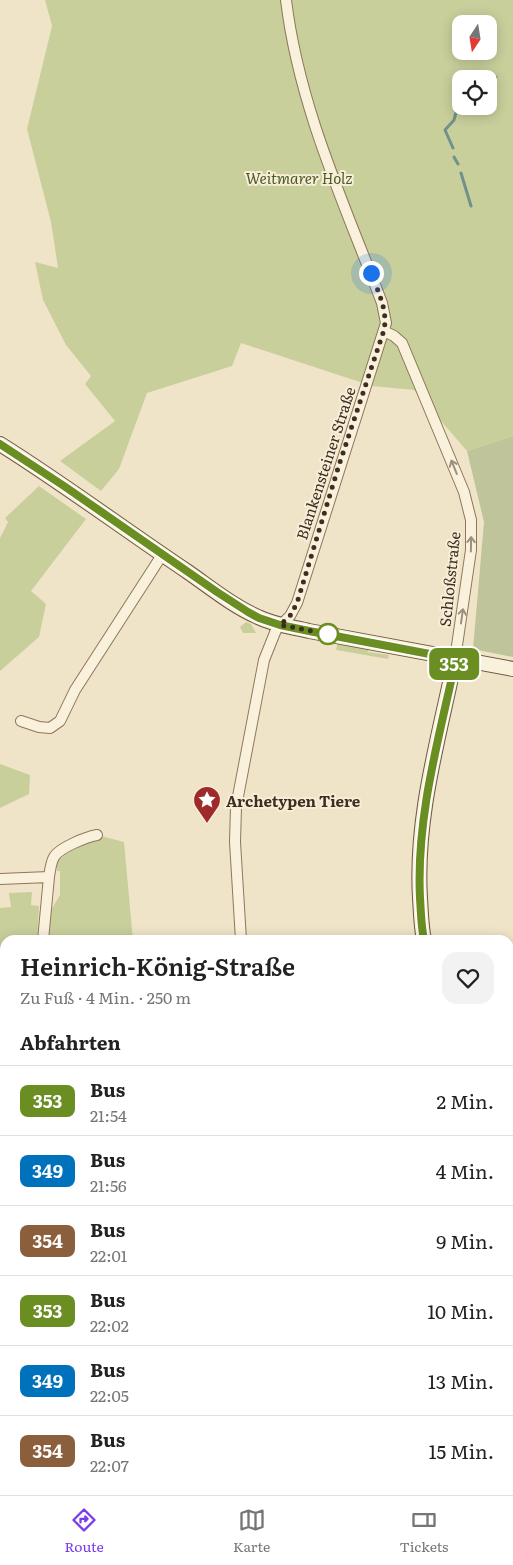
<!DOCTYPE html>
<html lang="de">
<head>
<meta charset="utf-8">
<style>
	body { margin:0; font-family:Literata,serif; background:#f2f2f2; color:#222; height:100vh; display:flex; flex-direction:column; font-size:19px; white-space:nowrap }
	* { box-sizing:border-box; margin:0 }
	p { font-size:16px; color:#767676 }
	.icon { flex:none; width:28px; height:28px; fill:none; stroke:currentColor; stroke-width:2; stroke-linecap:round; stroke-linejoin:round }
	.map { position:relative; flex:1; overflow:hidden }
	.details { position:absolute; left:0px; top:935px; width:514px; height:560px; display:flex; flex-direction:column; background:#fff; border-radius:15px 15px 0 0; box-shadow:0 2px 12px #0003 }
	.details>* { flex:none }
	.badge { padding:0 10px; border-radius:8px; font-size:18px; line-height:32px }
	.needle { width:32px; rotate:192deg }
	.controls { position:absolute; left:452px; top:15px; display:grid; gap:10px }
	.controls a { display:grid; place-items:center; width:45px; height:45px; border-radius:10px; background:#fff; box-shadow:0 2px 12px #0003; font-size:25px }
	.you { position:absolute; width:25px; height:25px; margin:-12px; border:4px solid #fff; border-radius:50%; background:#1a73e8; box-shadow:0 0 0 8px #1a73e833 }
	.map>.badge { position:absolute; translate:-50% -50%; box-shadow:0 0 0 2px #fff }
	h2 { padding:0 20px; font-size:19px; line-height:45px }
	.round { display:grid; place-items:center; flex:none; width:52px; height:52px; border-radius:15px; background:#f2f2f2 }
	.overview { display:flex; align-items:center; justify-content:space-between; height:85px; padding:0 20px }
	h1 { font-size:24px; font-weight:600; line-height:38px }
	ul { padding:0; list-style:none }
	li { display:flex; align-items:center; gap:15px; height:70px; padding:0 20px; border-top:1px solid #e0e0e0 }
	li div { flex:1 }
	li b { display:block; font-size:19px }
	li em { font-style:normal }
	li .badge { min-width:55px; font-weight:700; text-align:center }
	.menu { display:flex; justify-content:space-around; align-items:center; height:70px; border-top:1px solid #e0e0e0; background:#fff; font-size:14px; color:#767676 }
	.menu a { display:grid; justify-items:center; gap:2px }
	.menu .current { color:#7c3aed }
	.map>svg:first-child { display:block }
	.green { fill:#c9cf9b; fill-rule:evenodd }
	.cemetery { fill:#bfc49a }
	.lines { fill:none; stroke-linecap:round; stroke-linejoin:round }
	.stream { stroke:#6f938a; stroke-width:3 }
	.minor-casing { stroke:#8d765c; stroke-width:12 }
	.secondary-casing { stroke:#6f573f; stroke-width:16 }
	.minor { stroke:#faf1dc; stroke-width:10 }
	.secondary { stroke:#faf1dc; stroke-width:14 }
	.tram { stroke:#3d2e20; stroke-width:1 }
	.oneway { stroke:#9c907e }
	.line-casing { stroke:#fff; stroke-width:11 }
	.line { stroke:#6b8e23; stroke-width:8 }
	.walk { stroke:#3d2e20; stroke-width:5; stroke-dasharray:0 9 }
	.stop-dot { fill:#fff; stroke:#6b8e23; stroke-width:2.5 }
	.labels { text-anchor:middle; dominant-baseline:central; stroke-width:4; stroke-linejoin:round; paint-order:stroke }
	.park-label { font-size:15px; font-style:italic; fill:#4d5a26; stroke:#f7eed8 }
	.street-label { font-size:15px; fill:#3d2e20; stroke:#f7eed8 }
	.poi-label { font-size:15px; font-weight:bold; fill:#3d2e20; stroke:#f7eed8; text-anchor:start }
</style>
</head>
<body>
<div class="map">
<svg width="513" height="1495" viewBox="0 0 513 1495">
	<rect width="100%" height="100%" fill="#f0e4c8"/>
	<!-- green -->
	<path class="green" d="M45,0H513V436L467,451L414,390L372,386L241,343L232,366L147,393L119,469L101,491L60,461L115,421L85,384L91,376L66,345L43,300L35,262L58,268L51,222L27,129L52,26ZM461,24H489V51H461ZM461,79H489V106H461Z
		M39,486L86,519L31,591L46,604L39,637L0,671V538L8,522L5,518Z
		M246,622L251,624L256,633H243L240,627Z
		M338,642L369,647L368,652L389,655L388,659L336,650Z
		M0,764L30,775L29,794L0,808Z
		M101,836L124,842L133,940H49L51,910L60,895V871H57V862L66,854Z
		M32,892L31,905L39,906L37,940H5V1218L0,1219V908L11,907L9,893Z
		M513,1119V1152H511L509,1145V1121Z
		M0,1231H5V1335H0Z
		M255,1490H300L299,1495H254Z"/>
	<!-- cemetery -->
	<path class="cemetery" d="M513,436V657L473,649L484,522L467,451Z"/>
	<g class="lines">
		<!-- stream -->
		<path class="stream" d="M489,83L496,77
			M453,148L445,130L454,120L459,101H461
			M454,157L458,164
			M461,173L471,206
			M267,1495V1490"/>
		<defs>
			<path id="minor" d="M384,331L394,336L402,343L464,492L471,520V550L455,659
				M21,721L39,727L50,728L60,721L75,690L162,555
				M49,877C50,870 51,862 54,857C59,848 86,837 97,835
				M0,879L49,877L43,940
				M241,940L235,842L236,807L264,660L276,630L290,616L297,603L386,323L382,303C344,203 299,107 286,0
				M509,1216L513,1232
				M0,1225H5"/>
			<path id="secondary" d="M0,444C64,484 125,530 188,572C211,588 233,606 258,617C274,625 292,627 309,631L513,669
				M424,940C421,926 421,912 420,898C415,817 439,738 455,659
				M509,981L513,978
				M140,1495L141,1490"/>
		</defs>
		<!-- minor casing -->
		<use href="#minor" class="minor-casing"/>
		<!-- secondary casing -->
		<use href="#secondary" class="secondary-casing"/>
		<!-- minor -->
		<use href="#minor" class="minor"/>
		<!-- secondary -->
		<use href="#secondary" class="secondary"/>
		<!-- tram -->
		<path class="tram" d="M509,984L513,981
			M142,1495L143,1490"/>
	</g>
	<!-- one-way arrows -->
	<defs><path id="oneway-shaft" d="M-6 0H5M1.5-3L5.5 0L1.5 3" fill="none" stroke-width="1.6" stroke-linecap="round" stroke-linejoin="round" transform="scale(1.25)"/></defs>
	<g class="oneway">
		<use href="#oneway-shaft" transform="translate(454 467) rotate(-112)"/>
		<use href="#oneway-shaft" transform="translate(471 544) rotate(-89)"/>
		<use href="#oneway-shaft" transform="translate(462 616) rotate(-82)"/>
	</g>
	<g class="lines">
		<defs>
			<path id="line" d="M0,444L64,486L217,592L248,612L259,618L280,625L309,631L456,659C439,738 416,817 420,898C421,912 421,926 424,940"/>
		</defs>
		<!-- line casing -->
		<use href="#line" class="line-casing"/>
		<!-- line -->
		<use href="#line" class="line"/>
		<!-- walk -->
		<path class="walk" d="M328,634L280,625L290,616L297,603L339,465L384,330C388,310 378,292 371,273"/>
	</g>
	<!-- icons -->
	<defs>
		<symbol id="sight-pin" viewBox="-11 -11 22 30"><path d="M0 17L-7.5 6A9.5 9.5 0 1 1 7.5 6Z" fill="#9e2a2b" stroke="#f7eed8"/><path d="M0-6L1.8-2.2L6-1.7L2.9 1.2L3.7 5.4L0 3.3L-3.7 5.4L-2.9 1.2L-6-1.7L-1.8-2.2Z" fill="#fff"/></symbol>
	</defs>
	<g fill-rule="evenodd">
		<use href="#sight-pin" x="191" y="784" width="32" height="43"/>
	</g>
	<!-- markers -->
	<circle class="stop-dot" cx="328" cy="634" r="10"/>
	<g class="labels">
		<!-- park labels -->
		<g class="park-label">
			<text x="299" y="177">Weitmarer Holz</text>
		</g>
		<!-- street labels -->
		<g class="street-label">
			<text transform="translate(325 463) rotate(-72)">Blankensteiner Straße</text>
			<text transform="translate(449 579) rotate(-84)">Schloßstraße</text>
		</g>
		<!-- poi labels -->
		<g class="poi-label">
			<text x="226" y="800">Archetypen Tiere</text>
		</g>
	</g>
</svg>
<div class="controls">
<a><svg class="needle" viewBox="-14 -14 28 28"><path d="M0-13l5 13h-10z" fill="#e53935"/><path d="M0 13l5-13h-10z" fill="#767676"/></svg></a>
<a><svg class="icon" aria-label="locate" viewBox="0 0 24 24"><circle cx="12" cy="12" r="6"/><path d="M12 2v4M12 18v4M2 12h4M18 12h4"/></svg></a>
</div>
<div class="you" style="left:371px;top:273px"></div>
<b class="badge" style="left:454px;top:664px;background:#6b8e23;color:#fff">353</b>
<section class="details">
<div class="overview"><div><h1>Heinrich-König-Straße</h1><p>Zu Fuß · 4 Min. · 250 m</p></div><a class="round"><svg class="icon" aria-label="heart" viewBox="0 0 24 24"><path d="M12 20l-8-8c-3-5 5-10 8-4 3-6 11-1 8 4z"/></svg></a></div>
<h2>Abfahrten</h2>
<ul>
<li><span class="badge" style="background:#6b8e23;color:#fff">353</span><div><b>Bus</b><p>21:54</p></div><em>2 Min.</em></li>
<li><span class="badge" style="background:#0072bc;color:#fff">349</span><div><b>Bus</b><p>21:56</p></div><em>4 Min.</em></li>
<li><span class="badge" style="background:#8b5e3c;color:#fff">354</span><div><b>Bus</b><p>22:01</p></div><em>9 Min.</em></li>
<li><span class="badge" style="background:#6b8e23;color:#fff">353</span><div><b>Bus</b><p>22:02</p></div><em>10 Min.</em></li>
<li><span class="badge" style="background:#0072bc;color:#fff">349</span><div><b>Bus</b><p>22:05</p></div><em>13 Min.</em></li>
<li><span class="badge" style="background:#8b5e3c;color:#fff">354</span><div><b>Bus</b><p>22:07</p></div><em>15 Min.</em></li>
</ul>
</section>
</div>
<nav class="menu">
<a class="current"><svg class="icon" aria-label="directions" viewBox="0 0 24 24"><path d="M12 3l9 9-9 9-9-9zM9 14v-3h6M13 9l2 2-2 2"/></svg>Route</a>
<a><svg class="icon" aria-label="map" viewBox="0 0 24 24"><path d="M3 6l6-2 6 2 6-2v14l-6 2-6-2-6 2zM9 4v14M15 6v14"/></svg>Karte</a>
<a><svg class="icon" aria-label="tickets" viewBox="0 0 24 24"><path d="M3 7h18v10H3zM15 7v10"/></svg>Tickets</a>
</nav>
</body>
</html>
